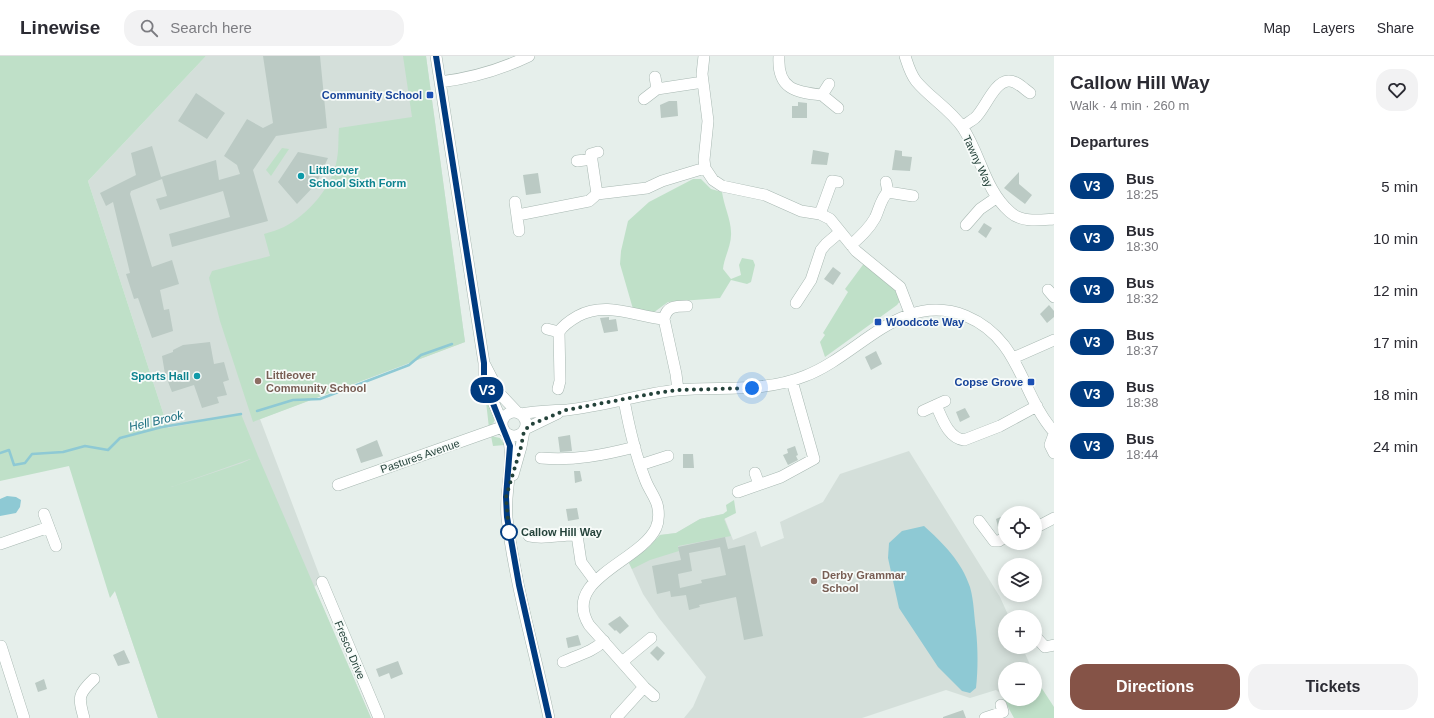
<!DOCTYPE html>
<html lang="en">
<head>
<meta charset="utf-8">
<style>
	body { margin:0; font-family:Arial,sans-serif; background:#f2f2f3; color:#2b2b33; height:100vh; display:flex; flex-direction:column; font-size:15px; white-space:nowrap }
	* { box-sizing:border-box; margin:0 }
	p { font-size:13px; color:#7c7c81 }
	.icon { flex:none; width:22px; height:22px; fill:none; stroke:currentColor; stroke-width:2; stroke-linecap:round; stroke-linejoin:round }
	.map { position:relative; flex:1; overflow:hidden }
	.drawer { display:flex; flex-direction:column; background:#fff; width:380px }
	.drawer>* { flex:none }
	.badge { padding:0 8px; border-radius:13px; font-size:14px; line-height:26px }
	.tools { position:absolute; left:998px; top:450px; display:grid; gap:8px }
	.tools a { display:grid; place-items:center; width:44px; height:44px; border-radius:50%; background:#fff; box-shadow:0 2px 10px #0003; font-size:20px }
	.you { position:absolute; width:20px; height:20px; margin:-10px; border:3px solid #fff; border-radius:50%; background:#1a73e8; box-shadow:0 0 0 6px #1a73e833 }
	.map>.badge { position:absolute; translate:-50% -50%; box-shadow:0 0 0 2px #fff }
	h2 { padding:0 16px; font-size:15px; line-height:36px }
	.round { display:grid; place-items:center; flex:none; width:42px; height:42px; border-radius:16px; background:#f2f2f3 }
	.overview { display:flex; align-items:center; justify-content:space-between; height:68px; padding:0 16px }
	h1 { font-size:19px; font-weight:700; line-height:30px }
	.action { display:flex; gap:8px; margin-top:auto; padding:8px 16px }
	.action a { flex:1; height:46px; border-radius:16px; background:#855347; color:#fff; font-size:16px; font-weight:700; line-height:46px; text-align:center }
	.action a+a { background:#f2f2f3; color:#2b2b33 }
	ul { padding:0; list-style:none }
	li { display:flex; align-items:center; gap:12px; height:52px; padding:0 16px }
	li div { flex:1 }
	li b { display:block; font-size:15px }
	li em { font-style:normal }
	li .badge { min-width:44px; font-weight:700; text-align:center }
	header { display:flex; align-items:center; gap:24px; box-sizing:border-box; height:56px; padding:0 20px; background:#fff; border-bottom:1px solid #e1e1e2 }
	header strong { font-size:19px }
	nav { display:flex; gap:22px; margin-inline-start:auto; font-size:14px }
	.search { width:280px; height:36px; background:#f2f2f3; display:flex; align-items:center; gap:10px; box-sizing:border-box; padding:0 14px; border-radius:16px; color:#7c7c81; font-size:15px }
	main { display:flex; flex:1; min-height:0 }
	.map>svg:first-child { display:block }
	.built { fill:#d4dfda }
	.green { fill:#bfe0c8; fill-rule:evenodd }
	.water { fill:#8ec9d4 }
	.lines { fill:none; stroke-linecap:round; stroke-linejoin:round }
	.stream { stroke:#8ec9d4; stroke-width:2.5 }
	.building { fill:#bbcac4; fill-rule:evenodd }
	.minor-casing { stroke:#a8b8b2; stroke-width:12 }
	.minor { stroke:#fff; stroke-width:11 }
	.line-casing { stroke:#fff; stroke-width:9 }
	.line { stroke:#003b80; stroke-width:6 }
	.walk { stroke:#24423a; stroke-width:4; stroke-dasharray:0 7.2 }
	.transit-dot { fill:#1a4fb4; stroke:#f7fbf9; stroke-width:1.5 }
	.culture-dot { fill:#0f9aa8; stroke:#f7fbf9; stroke-width:1.5 }
	.education-dot { fill:#8d6e63; stroke:#f7fbf9; stroke-width:1.5 }
	.stop-dot { fill:#fff; stroke:#003b80; stroke-width:2 }
	.labels { text-anchor:middle; dominant-baseline:central; stroke-width:3.5; stroke-linejoin:round; paint-order:stroke }
	.transit-label { font-size:11px; font-weight:bold; fill:#164399; stroke:#f7fbf9; text-anchor:end }
	.street-label { font-size:11px; fill:#24423a; stroke:#f7fbf9 }
	.culture-label { font-size:11px; font-weight:bold; fill:#0d838f; stroke:#f7fbf9; text-anchor:start }
	.education-label { font-size:11px; font-weight:bold; fill:#785e54; stroke:#f7fbf9; text-anchor:start }
	.stop-label { font-size:11px; font-weight:bold; fill:#24423a; stroke:#f7fbf9; text-anchor:start }
	.water-label { font-size:12px; font-style:italic; fill:#1c6f80; stroke:#f7fbf9 }
</style>
</head>
<body>
<header>
<strong>Linewise</strong>
<div class="search"><svg class="icon" aria-label="search" viewBox="0 0 24 24"><circle cx="10" cy="10" r="6"/><path d="M15 15l6 6"/></svg>Search here</div>
<nav><a>Map</a><a>Layers</a><a>Share</a></nav>
</header>
<main>
<div class="map">
<svg width="1054" height="662" viewBox="0 0 1054 662">
	<rect width="100%" height="100%" fill="#e6efeb"/>
	<!-- built -->
	<path class="built" d="M206,0H426L465,286L260,363L322,526L314,531L371,662H158L112,526L168,372L88,125Z
		M909,395L1000,541L1009,561H1005V591H1022L1032,613H1005V639L1001,638L996,634L970,642L946,634L862,662H684L693,651L706,621L659,562L643,538L629,507L648,492L660,479L676,477L700,463L723,458L733,484L756,475L761,491L784,482L780,466L823,446L840,418Z"/>
	<!-- green -->
	<path class="green" d="M0,0H206L88,125L168,372L241,358L258,400L371,662H158L115,535L110,542L69,410L0,425ZM251,403L242,407L171,431L250,403Z
		M403,0H426L465,286L253,366L220,265L209,222L212,215L270,200L264,178C270,176 278,174 284,171C308,159 333,130 337,103C339,93 338,82 339,72L412,61Z
		M282,92L289,93L271,120L266,114Z
		M693,123H701L711,133L722,136C724,150 731,164 731,176C732,189 724,201 723,213L731,223L741,219L739,209L742,202L753,204L755,209L751,226L747,228L731,224L720,242L668,246L653,257L633,253L620,208L621,195L628,165L649,146Z
		M865,206L894,230L900,245L897,249L825,301L820,286L825,279L823,277L848,236L845,233Z
		M485,337L495,362L494,366L489,372Z
		M491,380L500,382L505,389L493,390Z
		M734,444L736,457L724,463L731,480L678,490L679,495L650,504L632,513L629,507L648,492L660,479L676,477L700,463L723,458L727,455L726,449Z
		M1037,625L1054,651V662H1014L1001,638L1005,639V643H1035V626Z"/>
	<!-- water -->
	<path class="water" d="M7,440L16,441L21,444L20,451L16,457L0,460V443Z
		M924,470C943,487 962,506 970,531C974,545 974,560 976,574C978,594 978,613 976,632L970,637L962,635L938,611L899,552L888,502L889,487L902,475Z"/>
	<g class="lines">
		<!-- stream -->
		<path class="stream" d="M257,355L293,344L320,343L409,309L421,299L452,288
			M0,397L9,394L14,409L25,407L32,398L63,396L85,390L108,394L120,382L162,371L241,358"/>
	</g>
	<!-- building -->
	<path class="building" d="M263,0H320L327,72L276,80L253,114L268,165L172,191L169,178L230,161L223,135L160,154L156,143L167,140L162,123L131,135L130,138L152,211L172,204L179,228L160,234L164,254L169,253L173,275L152,282L138,242L134,243L126,218L130,217L113,146L106,150L100,137L136,119L131,97L152,90L161,121L216,104L219,124L240,118L237,109L224,100L247,63L263,72L273,67Z
		M196,37L225,57L207,83L178,65Z
		M669,45H677L678,60L661,62L660,49Z
		M798,46L807,47V62H792V50H798Z
		M813,94L829,97L827,109L811,108Z
		M895,94L902,95V100L912,101L910,115L892,114Z
		M298,96L328,102L316,128L297,148L278,126Z
		M1019,116V128L1032,139L1025,148L1004,132Z
		M538,117L541,137L526,139L523,119Z
		M984,167L992,172L986,182L978,176Z
		M833,211L841,217L833,229L824,223Z
		M1049,249L1054,255V261L1047,267L1040,258Z
		M609,261V264L616,263L618,275L604,277L600,262Z
		M210,286L214,308L224,306L229,324L223,326L227,339L217,341L219,347L202,352L194,329L172,336L165,318L162,300L173,296V294L183,289Z
		M876,295L882,308L871,314L865,301Z
		M965,352L970,361L960,366L956,356Z
		M570,379L572,395L560,396L558,381Z
		M377,384L383,400L361,407L356,393Z
		M795,390L798,399L796,400L798,404L788,409L783,399L788,397L787,393Z
		M683,398H693L694,412H683Z
		M574,415H580L582,425L575,427Z
		M577,452L579,463L568,465L566,453Z
		M1005,459V474L999,475L996,463Z
		M725,481L728,493L745,489L763,580L744,584L736,541L699,549L700,551L689,554L686,539L671,541L670,535L657,538L652,510L681,504L678,491ZM720,491L726,519L701,524L702,527L680,532L678,518L692,515L689,497Z
		M620,560L629,570L620,578L616,574L615,575L608,568Z
		M578,579L581,589L568,592L566,582Z
		M657,590L665,597L658,605L650,597Z
		M124,594L130,607L118,610L113,599Z
		M398,605L403,618L391,623L389,617L379,621L376,613Z
		M44,623L47,633L38,636L35,627Z
		M963,654L966,662H943V661Z"/>
	<g class="lines">
		<defs>
			<path id="minor" d="M436,0L484,307V325L502,366
				M704,0L702,18L708,65L704,104L705,112L713,124L722,130L765,139L801,155L820,158L830,163L856,195L900,231L910,257
				M779,0C777,33 795,36 822,39
				M905,0C908,9 910,17 916,25C930,42 950,53 963,72C981,100 985,134 1010,156C1022,167 1040,164 1054,163
				M440,26C472,22 500,14 529,0
				M829,28L822,39L838,52
				M657,33L703,26
				M644,43L657,33L655,21
				M962,71C966,68 971,65 975,62C985,53 994,26 1008,25C1016,24 1024,33 1030,37
				M577,105L592,103
				M888,136L913,140
				M597,138L591,98L598,96
				M515,146L519,175
				M820,158L832,125L838,126
				M518,159L589,145L597,138L647,132L662,125L705,112
				M966,169L980,153L996,142
				M851,189C860,181 869,173 875,162C879,154 881,142 888,136L886,126
				M1048,234L1054,241
				M796,247L811,224L821,194L826,188L840,176
				M664,263C667,250 675,250 687,250
				M547,273L559,276
				M1013,302L1054,284
				M485,309L500,338L517,356
				M558,333L560,325L559,276C563,269 571,264 578,260C606,245 634,260 664,263L676,318L678,334
				M624,344C629,371 635,398 645,423C648,432 654,439 657,448C659,455 659,465 656,472C640,506 561,523 589,569L644,631
				M936,349C942,362 948,382 964,384L1000,370L1037,350
				M923,355L945,345
				M502 368a12 12 0 1 1 24 0a12 12 0 1 1-24 0Z
				M521,358C536,355 551,355 567,354C604,350 640,338 677,334C721,330 763,337 805,320C860,299 901,234 966,260C1021,283 1020,337 1054,376
				M525,373L558,357
				M507,378C516,402 504,435 507,462C515,529 535,596 549,662
				M1054,378L1050,389L1054,397
				M541,402C573,405 604,399 635,391
				M640,409L668,400
				M755,417L759,428
				M513,419L521,391L524,375
				M338,429L502,371
				M738,436L781,421L814,403L792,325
				M44,458L56,490
				M979,465L994,485H999L1005,481
				M1035,472L1054,462
				M529,480C545,484 561,478 577,479L581,506L595,525
				M0,488L49,471
				M322,526L379,662
				M1035,580L1045,591L1054,589
				M1,590L24,662
				M563,606C579,598 589,598 604,585
				M622,606L651,582
				M84,662C78,641 78,638 94,623
				M616,662L644,631L654,640
				M985,662L1003,656L1001,649"/>
		</defs>
		<!-- minor casing -->
		<use href="#minor" class="minor-casing"/>
		<!-- minor -->
		<use href="#minor" class="minor"/>
	</g>
	<g class="lines">
		<defs>
			<path id="line" d="M436,0L484,307V325L510,390L506,441L507,461L519,529L549,662"/>
		</defs>
		<!-- line casing -->
		<use href="#line" class="line-casing"/>
		<!-- line -->
		<use href="#line" class="line"/>
		<!-- walk -->
		<path class="walk" d="M509,476L506,441L521,391L524,375L530,369L566,354L656,337L678,334L752,332"/>
	</g>
	<!-- markers -->
	<g class="transit-dot">
		<rect x="426" y="35" width="8" height="8" rx="2"/>
		<rect x="874" y="262" width="8" height="8" rx="2"/>
		<rect x="1027" y="322" width="8" height="8" rx="2"/>
	</g>
	<g class="culture-dot">
		<circle cx="301" cy="120" r="4"/>
		<circle cx="197" cy="320" r="4"/>
	</g>
	<g class="education-dot">
		<circle cx="258" cy="325" r="4"/>
		<circle cx="814" cy="525" r="4"/>
	</g>
	<circle class="stop-dot" cx="509" cy="476" r="8"/>
	<g class="labels">
		<!-- transit labels -->
		<g class="transit-label">
			<text x="422" y="39">Community School</text>
			<text x="886" y="266" text-anchor="start">Woodcote Way</text>
			<text x="1023" y="326">Copse Grove</text>
		</g>
		<!-- street labels -->
		<g class="street-label">
			<text transform="translate(978 105) rotate(65)">Tawny Way</text>
			<text transform="translate(420 400) rotate(-19)">Pastures Avenue</text>
			<text transform="translate(350 594) rotate(67)">Fresco Drive</text>
		</g>
		<!-- culture labels -->
		<g class="culture-label">
			<text x="309" y="114">Littleover<tspan x="309" dy="13">School Sixth Form</tspan></text>
			<text x="189" y="320" text-anchor="end">Sports Hall</text>
		</g>
		<!-- education labels -->
		<g class="education-label">
			<text x="266" y="319">Littleover<tspan x="266" dy="13">Community School</tspan></text>
			<text x="822" y="519">Derby Grammar<tspan x="822" dy="13">School</tspan></text>
		</g>
		<!-- stop labels -->
		<g class="stop-label">
			<text x="521" y="476">Callow Hill Way</text>
		</g>
		<!-- water labels -->
		<g class="water-label">
			<text transform="translate(156 365) rotate(-13)">Hell Brook</text>
		</g>
	</g>
</svg>
<div class="tools">
<a><svg class="icon" aria-label="locate" viewBox="0 0 24 24"><circle cx="12" cy="12" r="6"/><path d="M12 2v4M12 18v4M2 12h4M18 12h4"/></svg></a>
<a><svg class="icon" aria-label="layers" viewBox="0 0 24 24"><path d="M12 4l9 5-9 5-9-5zM3 14l9 5 9-5"/></svg></a>
<a>+</a>
<a>−</a>
</div>
<div class="you" style="left:752px;top:332px"></div>
<b class="badge" style="left:487px;top:334px;background:#003b80;color:#fff">V3</b>
</div>
<section class="drawer">
<div class="overview"><div><h1>Callow Hill Way</h1><p>Walk · 4 min · 260 m</p></div><a class="round"><svg class="icon" aria-label="heart" viewBox="0 0 24 24"><path d="M12 20l-8-8c-3-5 5-10 8-4 3-6 11-1 8 4z"/></svg></a></div>
<h2>Departures</h2>
<ul>
<li><span class="badge" style="background:#003b80;color:#fff">V3</span><div><b>Bus</b><p>18:25</p></div><em>5 min</em></li>
<li><span class="badge" style="background:#003b80;color:#fff">V3</span><div><b>Bus</b><p>18:30</p></div><em>10 min</em></li>
<li><span class="badge" style="background:#003b80;color:#fff">V3</span><div><b>Bus</b><p>18:32</p></div><em>12 min</em></li>
<li><span class="badge" style="background:#003b80;color:#fff">V3</span><div><b>Bus</b><p>18:37</p></div><em>17 min</em></li>
<li><span class="badge" style="background:#003b80;color:#fff">V3</span><div><b>Bus</b><p>18:38</p></div><em>18 min</em></li>
<li><span class="badge" style="background:#003b80;color:#fff">V3</span><div><b>Bus</b><p>18:44</p></div><em>24 min</em></li>
</ul>
<div class="action"><a>Directions</a><a>Tickets</a></div>
</section>
</main>
</body>
</html>
